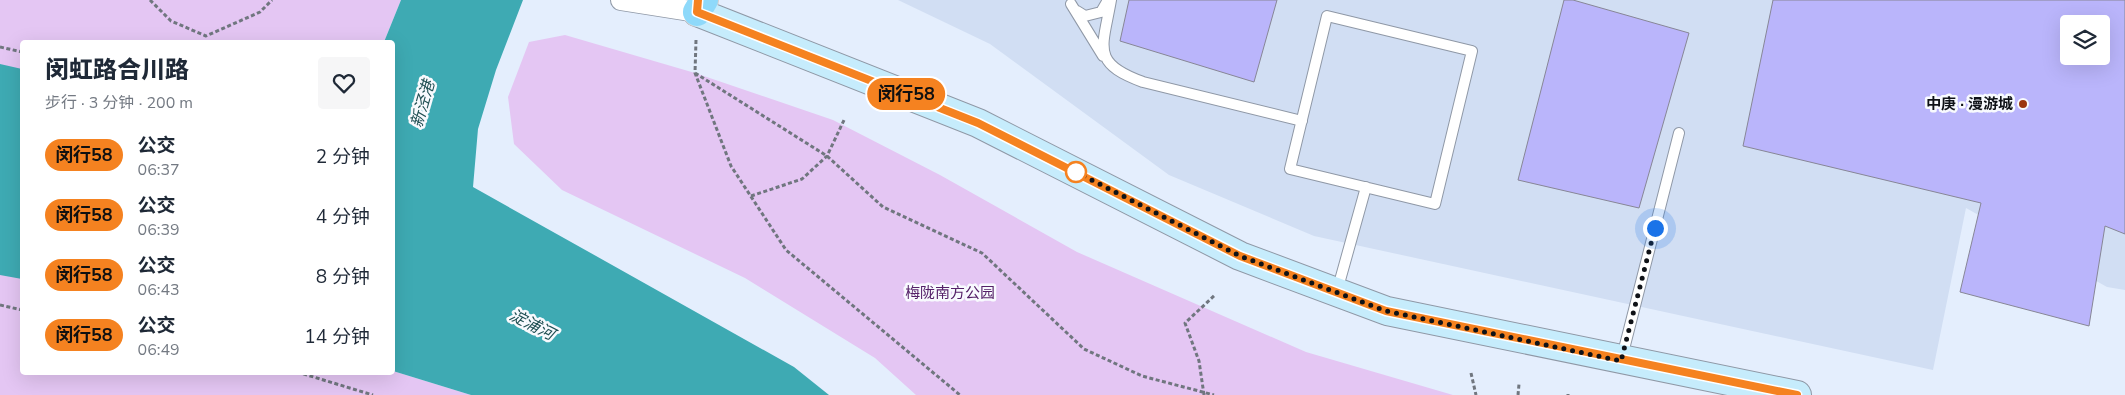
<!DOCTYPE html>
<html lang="zh">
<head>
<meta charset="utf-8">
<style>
	body { margin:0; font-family:"Nunito Sans","Noto Sans SC",sans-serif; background:#f6f6f7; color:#1f2937; height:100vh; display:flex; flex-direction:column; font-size:19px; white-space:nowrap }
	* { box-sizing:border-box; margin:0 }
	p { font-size:16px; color:#747a83 }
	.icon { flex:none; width:28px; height:28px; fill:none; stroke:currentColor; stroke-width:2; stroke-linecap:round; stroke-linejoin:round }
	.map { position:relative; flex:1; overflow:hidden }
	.panel { position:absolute; left:20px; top:40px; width:375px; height:335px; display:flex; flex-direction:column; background:#fff; border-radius:5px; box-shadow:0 5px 20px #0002 }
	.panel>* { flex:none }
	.badge { padding:0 10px; border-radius:16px; font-size:18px; line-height:32px }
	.controls { position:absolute; left:2060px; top:15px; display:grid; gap:10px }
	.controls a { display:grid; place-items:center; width:50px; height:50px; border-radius:5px; background:#fff; box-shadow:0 5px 20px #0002; font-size:25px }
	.you { position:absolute; width:25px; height:25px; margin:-12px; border:4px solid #fff; border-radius:50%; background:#1a73e8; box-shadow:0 0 0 8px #1a73e833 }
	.map>.badge { position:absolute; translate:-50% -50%; box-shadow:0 0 0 2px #fff }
	.round { display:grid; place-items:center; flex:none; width:52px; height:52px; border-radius:5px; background:#f6f6f7 }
	.headline { display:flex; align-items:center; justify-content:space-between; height:85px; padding:0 25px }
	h1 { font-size:24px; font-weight:800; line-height:38px }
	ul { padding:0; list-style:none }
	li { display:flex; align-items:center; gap:15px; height:60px; padding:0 25px }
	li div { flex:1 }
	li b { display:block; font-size:19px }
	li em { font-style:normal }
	li .badge { min-width:55px; font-weight:700; text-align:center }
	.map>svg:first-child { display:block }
	.built { fill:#d1def3; fill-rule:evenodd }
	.green { fill:#e4c6f3 }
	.water { fill:#3eaab3 }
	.building { fill:#bab5fb; stroke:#878696; fill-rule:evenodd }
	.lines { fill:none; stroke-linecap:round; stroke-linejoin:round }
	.service-casing { stroke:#8f98a6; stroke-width:12 }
	.minor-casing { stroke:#8f98a6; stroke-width:22 }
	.secondary-casing { stroke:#8f98a6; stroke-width:30 }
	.primary-casing { stroke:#cfd0d1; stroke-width:30 }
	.path { stroke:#70767f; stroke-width:3; stroke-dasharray:4 2.5; stroke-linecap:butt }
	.service { stroke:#fff; stroke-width:10 }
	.minor { stroke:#fff; stroke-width:20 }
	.secondary { stroke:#c6ecfc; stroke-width:28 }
	.primary { stroke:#8ed9fa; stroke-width:28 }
	.line-casing { stroke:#fff; stroke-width:11 }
	.line { stroke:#f58220; stroke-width:8 }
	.walk { stroke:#0f1217; stroke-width:5; stroke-dasharray:0 9 }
	.poi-dot { fill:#9c360f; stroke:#f8fafe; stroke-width:2 }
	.stop-dot { fill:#fff; stroke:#f58220; stroke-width:2.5 }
	.labels { text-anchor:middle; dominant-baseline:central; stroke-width:5; stroke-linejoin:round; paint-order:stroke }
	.poi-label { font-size:15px; font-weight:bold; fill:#0f1217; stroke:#f8fafe; text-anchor:end }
	.park-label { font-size:15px; fill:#542068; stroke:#f8fafe }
	.water-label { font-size:16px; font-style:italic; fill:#215054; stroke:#f8fafe }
</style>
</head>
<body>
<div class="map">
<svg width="2125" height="395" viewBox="0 0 2125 395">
	<rect width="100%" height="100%" fill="#e4eefd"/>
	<!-- built -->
	<path class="built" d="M898,0H2125V290L2107,287L1966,208L1933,370L1314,236L1169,175L990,44ZM2069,24H2101V56H2069Z"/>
	<!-- green -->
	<path class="green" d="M0,0H401L384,42H22V372L393,371L471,395H0Z
		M565,35L695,73L833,120L940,175L1077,252L1306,352L1453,395H916L875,358L745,278L562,190L514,144L508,97L529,42Z"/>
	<!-- water -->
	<path class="water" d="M401,0H523L496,70L478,129L473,187L794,367L829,395H471L393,371L392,42H384Z
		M0,64L22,69V279L0,275Z"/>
	<!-- building -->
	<path class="building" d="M1129,0H1277L1254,82L1120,41Z
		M1564,0H1573L1689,33L1639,208L1518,180Z
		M1773,0H2125V234L2105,226L2089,326L1960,292L1981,203L1743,146ZM2069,24H2101V56H2069Z"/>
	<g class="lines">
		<defs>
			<path id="service" d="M1111,0C1103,47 1090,63 1143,82L1302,121
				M1071,4L1103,56
				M1077,11L1085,16L1101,12L1108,0
				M1327,16L1472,51L1435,204L1290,169Z
				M1337,291L1366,187
				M1622,357L1679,133"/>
			<path id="minor" d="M621,0L697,12"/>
			<path id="secondary" d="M697,12L978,123L1240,256L1387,311L1797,395"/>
			<path id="primary" d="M697,12L704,0"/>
		</defs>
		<!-- service casing -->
		<use href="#service" class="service-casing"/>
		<!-- minor casing -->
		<use href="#minor" class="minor-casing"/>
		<!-- secondary casing -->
		<use href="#secondary" class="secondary-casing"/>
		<!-- primary casing -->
		<use href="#primary" class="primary-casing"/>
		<!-- path -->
		<path class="path" d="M150,0L171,21L206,36L260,12L272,0
			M696,40L695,73L731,166L786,250L960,395
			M0,47L22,52
			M695,73L827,156L883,207L982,253L1084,349L1142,376L1214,395
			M751,196L802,179L827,156L845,118
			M0,305L22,310
			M297,372L373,395
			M1471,373L1476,395
			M1204,395L1199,361L1185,323L1215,295
			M1518,395L1519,384
			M1568,395V394"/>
		<!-- service -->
		<use href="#service" class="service"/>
		<!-- minor -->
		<use href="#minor" class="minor"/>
		<!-- secondary -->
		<use href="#secondary" class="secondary"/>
		<!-- primary -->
		<use href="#primary" class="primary"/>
	</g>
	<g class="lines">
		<defs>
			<path id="line" d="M698,0L697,12L978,123L1240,256L1386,311L1797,395"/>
		</defs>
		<!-- line casing -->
		<use href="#line" class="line-casing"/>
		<!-- line -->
		<use href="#line" class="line"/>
		<!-- walk -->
		<path class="walk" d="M1076,172L1240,256L1386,311L1621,361L1655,228"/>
	</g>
	<!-- markers -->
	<circle class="poi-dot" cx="2023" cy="104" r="5"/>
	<circle class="stop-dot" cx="1076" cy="172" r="10"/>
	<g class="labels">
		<!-- poi labels -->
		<g class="poi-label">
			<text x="2013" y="104">中庚 · 漫游城</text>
		</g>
		<!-- park labels -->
		<g class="park-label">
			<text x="950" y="293">梅陇南方公园</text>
		</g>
		<!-- water labels -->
		<g class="water-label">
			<text transform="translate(423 104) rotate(-74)">新泾港</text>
			<text transform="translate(532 325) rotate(27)">淀浦河</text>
		</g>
	</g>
</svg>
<div class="controls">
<a><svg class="icon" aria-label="layers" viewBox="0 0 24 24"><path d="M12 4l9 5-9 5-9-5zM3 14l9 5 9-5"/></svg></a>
</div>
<div class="you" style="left:1655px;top:228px"></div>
<b class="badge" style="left:906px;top:94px;background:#f58220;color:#111">闵行58</b>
<section class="panel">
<div class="headline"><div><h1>闵虹路合川路</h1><p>步行 · 3 分钟 · 200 m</p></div><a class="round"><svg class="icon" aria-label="heart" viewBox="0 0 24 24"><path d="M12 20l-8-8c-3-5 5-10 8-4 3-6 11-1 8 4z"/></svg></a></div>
<ul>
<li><span class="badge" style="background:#f58220;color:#111">闵行58</span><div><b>公交</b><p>06:37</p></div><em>2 分钟</em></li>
<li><span class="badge" style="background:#f58220;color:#111">闵行58</span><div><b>公交</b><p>06:39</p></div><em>4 分钟</em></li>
<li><span class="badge" style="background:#f58220;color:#111">闵行58</span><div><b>公交</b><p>06:43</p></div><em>8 分钟</em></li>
<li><span class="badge" style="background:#f58220;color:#111">闵行58</span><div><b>公交</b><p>06:49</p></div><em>14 分钟</em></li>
</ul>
</section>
</div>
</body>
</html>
